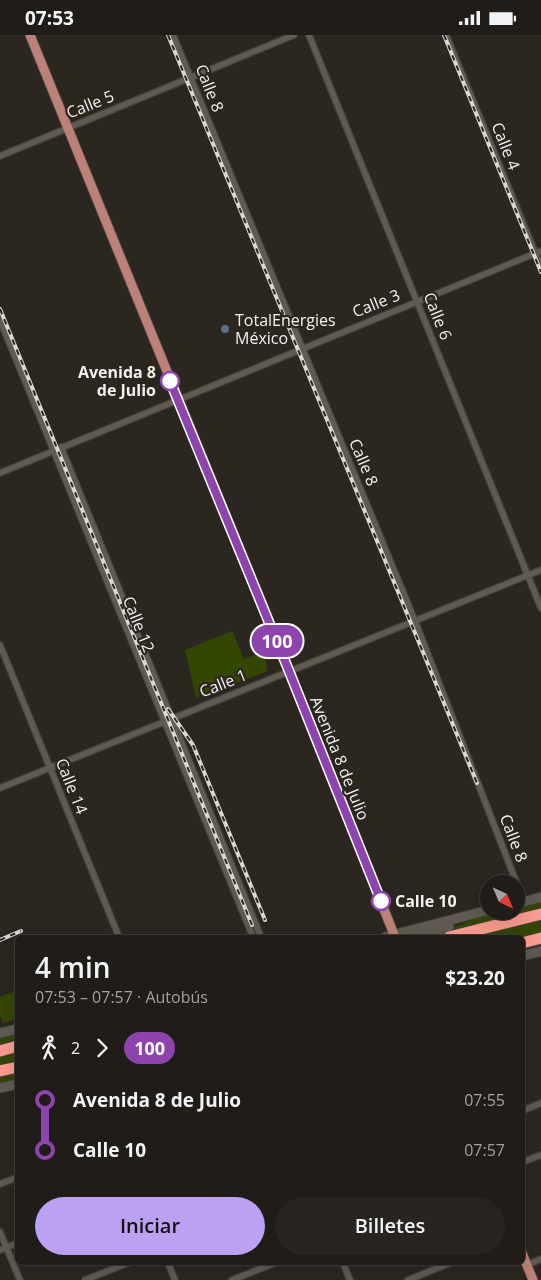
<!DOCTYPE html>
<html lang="es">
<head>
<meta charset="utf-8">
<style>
	body { margin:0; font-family:"Open Sans",sans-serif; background:#282521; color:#f1f3f6; height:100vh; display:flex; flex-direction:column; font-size:19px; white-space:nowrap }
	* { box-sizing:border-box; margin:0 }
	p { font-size:16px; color:#a2a1a2 }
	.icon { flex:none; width:28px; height:28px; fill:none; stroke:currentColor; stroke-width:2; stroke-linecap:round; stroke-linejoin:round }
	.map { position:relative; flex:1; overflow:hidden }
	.drawer { position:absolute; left:15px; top:900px; width:510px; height:330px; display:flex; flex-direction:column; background:#201c18; border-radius:8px; box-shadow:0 5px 20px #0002,0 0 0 1px #3d3a37 }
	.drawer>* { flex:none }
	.badge { padding:0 10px; border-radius:16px; font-size:18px; line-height:32px }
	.needle { width:32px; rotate:136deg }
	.buttons { position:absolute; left:480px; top:840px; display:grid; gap:10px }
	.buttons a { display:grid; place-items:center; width:45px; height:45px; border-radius:50%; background:#201c18; box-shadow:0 5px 20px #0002,0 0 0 1px #3d3a37; font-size:25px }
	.map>.badge { position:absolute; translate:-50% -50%; box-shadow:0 0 0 2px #fff }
	.legs { display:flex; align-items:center; gap:8px; height:55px; padding:0 20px; font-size:16px }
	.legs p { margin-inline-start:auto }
	.head { display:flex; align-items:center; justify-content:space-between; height:85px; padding:0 20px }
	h1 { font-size:28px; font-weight:600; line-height:38px }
	.action { display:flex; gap:10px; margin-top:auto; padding:10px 20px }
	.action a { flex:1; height:58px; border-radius:30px; background:#bca0f2; color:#111; font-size:20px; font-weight:600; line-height:58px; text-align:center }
	.action a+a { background:#282521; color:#f1f3f6 }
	ul { padding:0 20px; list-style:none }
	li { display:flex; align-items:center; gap:18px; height:50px; font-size:19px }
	li i { display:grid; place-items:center; width:8px; height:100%; margin:0 6px; background:currentColor }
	li i::after { content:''; width:12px; height:12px; margin:-6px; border:4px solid; border-radius:50%; background:#201c18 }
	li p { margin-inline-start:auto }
	li:first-child i { background:linear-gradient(#0000 50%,currentColor 0) }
	li:last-child i { background:linear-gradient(currentColor 50%,#0000 0) }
	.status { display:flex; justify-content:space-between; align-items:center; height:35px; padding:0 25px; background:#201c18; direction:ltr }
	.status svg { height:14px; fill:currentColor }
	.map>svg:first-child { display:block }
	.green { fill:#344700 }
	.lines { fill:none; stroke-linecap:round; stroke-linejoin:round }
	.street-casing { stroke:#44413b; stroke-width:8 }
	.secondary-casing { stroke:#44413b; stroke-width:11 }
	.primary-casing { stroke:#44413b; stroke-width:11 }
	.highway-casing { stroke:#44413b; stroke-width:13 }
	.street { stroke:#605a53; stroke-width:5.5 }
	.secondary { stroke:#605a53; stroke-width:9 }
	.primary { stroke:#bc8277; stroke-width:9 }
	.highway { stroke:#fa9c8f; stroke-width:11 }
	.rail-casing { stroke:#dbd7d3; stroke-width:4 }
	.rail { stroke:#2b2620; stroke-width:2; stroke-dasharray:5.5; stroke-linecap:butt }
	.line-1-casing { stroke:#fff; stroke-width:11 }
	.line-1 { stroke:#8e44ad; stroke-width:8 }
	.service-dot { fill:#5c6f8a; stroke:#2b2620; stroke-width:2 }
	.stop-1-dot { fill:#fff; stroke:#8e44ad; stroke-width:2.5 }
	.labels { text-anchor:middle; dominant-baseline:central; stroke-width:4.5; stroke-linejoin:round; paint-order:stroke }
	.street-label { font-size:16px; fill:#f4f1ed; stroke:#2b2620 }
	.poi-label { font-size:16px; fill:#f4f1ed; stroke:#2b2620; text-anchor:start }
	.stop-label { font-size:16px; font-weight:bold; fill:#f4f1ed; stroke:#2b2620; text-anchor:end }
</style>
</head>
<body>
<div class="status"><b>07:53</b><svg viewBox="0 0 49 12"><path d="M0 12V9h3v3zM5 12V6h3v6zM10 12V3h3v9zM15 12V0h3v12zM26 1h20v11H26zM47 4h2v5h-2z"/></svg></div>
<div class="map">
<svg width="541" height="1245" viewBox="0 0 541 1245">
	<rect width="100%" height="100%" fill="#2b2620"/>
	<!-- green -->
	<path class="green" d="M232,596L244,624L263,617L268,636L196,663L185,615Z
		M541,866V874L428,902L487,879L497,876H516V872Z
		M541,884V898L522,902H466Z
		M17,955V984L3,988L0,980V962Z
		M17,997V1005L0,1010V1001Z
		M17,1014V1027L0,1031V1018Z
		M17,1035V1045L0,1049V1040Z"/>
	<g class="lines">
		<defs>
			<path id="street" d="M173,0L415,586L524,867
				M309,0L541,573
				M446,0L541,232
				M0,121L294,0
				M0,285L253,902
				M61,412L261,902
				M0,438L541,216
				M0,610L119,902
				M0,753L541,535
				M522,1076L541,1068
				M522,1127L541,1120
				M0,1149L18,1142
				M0,1197L20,1245
				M0,1215L18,1208
				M168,1228L175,1245
				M343,1228L350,1245
				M527,1230L541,1224
				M85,1245L128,1228
				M232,1245L275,1228
				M408,1245L450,1228"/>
			<path id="secondary" d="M516,869L541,862
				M385,902L489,875
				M418,902L449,892
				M522,921L541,916
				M0,998L18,994
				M0,1053L18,1049"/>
			<path id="primary" d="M30,0L289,636L395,902
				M522,1218L533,1245"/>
			<path id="highway" d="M449,902L541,879
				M522,908L541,903
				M0,1016L18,1011
				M0,1036L18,1032"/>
		</defs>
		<!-- street casing -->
		<use href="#street" class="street-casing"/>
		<!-- secondary casing -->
		<use href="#secondary" class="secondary-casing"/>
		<!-- primary casing -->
		<use href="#primary" class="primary-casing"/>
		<!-- highway casing -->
		<use href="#highway" class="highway-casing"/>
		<!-- street -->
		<use href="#street" class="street"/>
		<!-- secondary -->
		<use href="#secondary" class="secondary"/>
		<!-- primary -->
		<use href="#primary" class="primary"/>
		<!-- highway -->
		<use href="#highway" class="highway"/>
		<defs>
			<path id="rail" d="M168,0L477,748
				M444,0L541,237
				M0,274L252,890
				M168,674L193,710L265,885
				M0,905L21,896"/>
		</defs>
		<!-- rail casing -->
		<use href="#rail" class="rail-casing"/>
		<!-- rail -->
		<use href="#rail" class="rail"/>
	</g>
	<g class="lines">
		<defs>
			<path id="line-1" d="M170,346L289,636L381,866"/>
		</defs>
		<!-- line-1 casing -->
		<use href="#line-1" class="line-1-casing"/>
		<!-- line-1 -->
		<use href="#line-1" class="line-1"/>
	</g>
	<!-- markers -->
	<circle class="service-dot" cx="225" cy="294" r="5"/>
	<g class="stop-1-dot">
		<circle cx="170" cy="346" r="9"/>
		<circle cx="381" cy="866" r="9"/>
	</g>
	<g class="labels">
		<!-- street labels -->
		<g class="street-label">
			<text transform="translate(210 53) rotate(68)">Calle 8</text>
			<text transform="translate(90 69) rotate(-22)">Calle 5</text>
			<text transform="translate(506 111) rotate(68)">Calle 4</text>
			<text transform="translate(376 268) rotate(-22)">Calle 3</text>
			<text transform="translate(438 281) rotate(68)">Calle 6</text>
			<text transform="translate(364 427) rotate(67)">Calle 8</text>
			<text transform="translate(139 589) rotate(68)">Calle 12</text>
			<text transform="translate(223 648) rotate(-22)">Calle 1</text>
			<text transform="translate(340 723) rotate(68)">Avenida 8 de Julio</text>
			<text transform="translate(72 751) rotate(68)">Calle 14</text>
			<text transform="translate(514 803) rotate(69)">Calle 8</text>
		</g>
		<!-- poi labels -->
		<g class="poi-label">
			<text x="235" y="285">TotalEnergies<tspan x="235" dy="18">México</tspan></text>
		</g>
		<!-- stop labels -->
		<g class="stop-label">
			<text x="156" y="337">Avenida 8<tspan x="156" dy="18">de Julio</tspan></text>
			<text x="395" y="866" text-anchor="start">Calle 10</text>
		</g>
	</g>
</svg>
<div class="buttons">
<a><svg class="needle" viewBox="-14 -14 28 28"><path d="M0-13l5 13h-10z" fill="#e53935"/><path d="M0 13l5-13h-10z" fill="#a2a1a2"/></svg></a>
</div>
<b class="badge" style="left:277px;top:606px;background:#8e44ad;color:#fff">100</b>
<section class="drawer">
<div class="head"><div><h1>4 min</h1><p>07:53 – 07:57 · Autobús</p></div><b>$23.20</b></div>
<div class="legs"><svg class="icon" aria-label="walk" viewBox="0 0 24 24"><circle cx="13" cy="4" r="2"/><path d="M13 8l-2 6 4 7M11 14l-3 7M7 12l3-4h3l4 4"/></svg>2<svg class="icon" aria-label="forward" viewBox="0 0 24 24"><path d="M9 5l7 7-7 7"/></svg><b class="badge" style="background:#8e44ad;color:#fff">100</b></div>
<ul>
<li><i style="color:#8e44ad"></i><b>Avenida 8 de Julio</b><p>07:55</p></li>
<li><i style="color:#8e44ad"></i><b>Calle 10</b><p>07:57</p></li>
</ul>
<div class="action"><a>Iniciar</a><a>Billetes</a></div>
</section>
</div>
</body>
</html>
